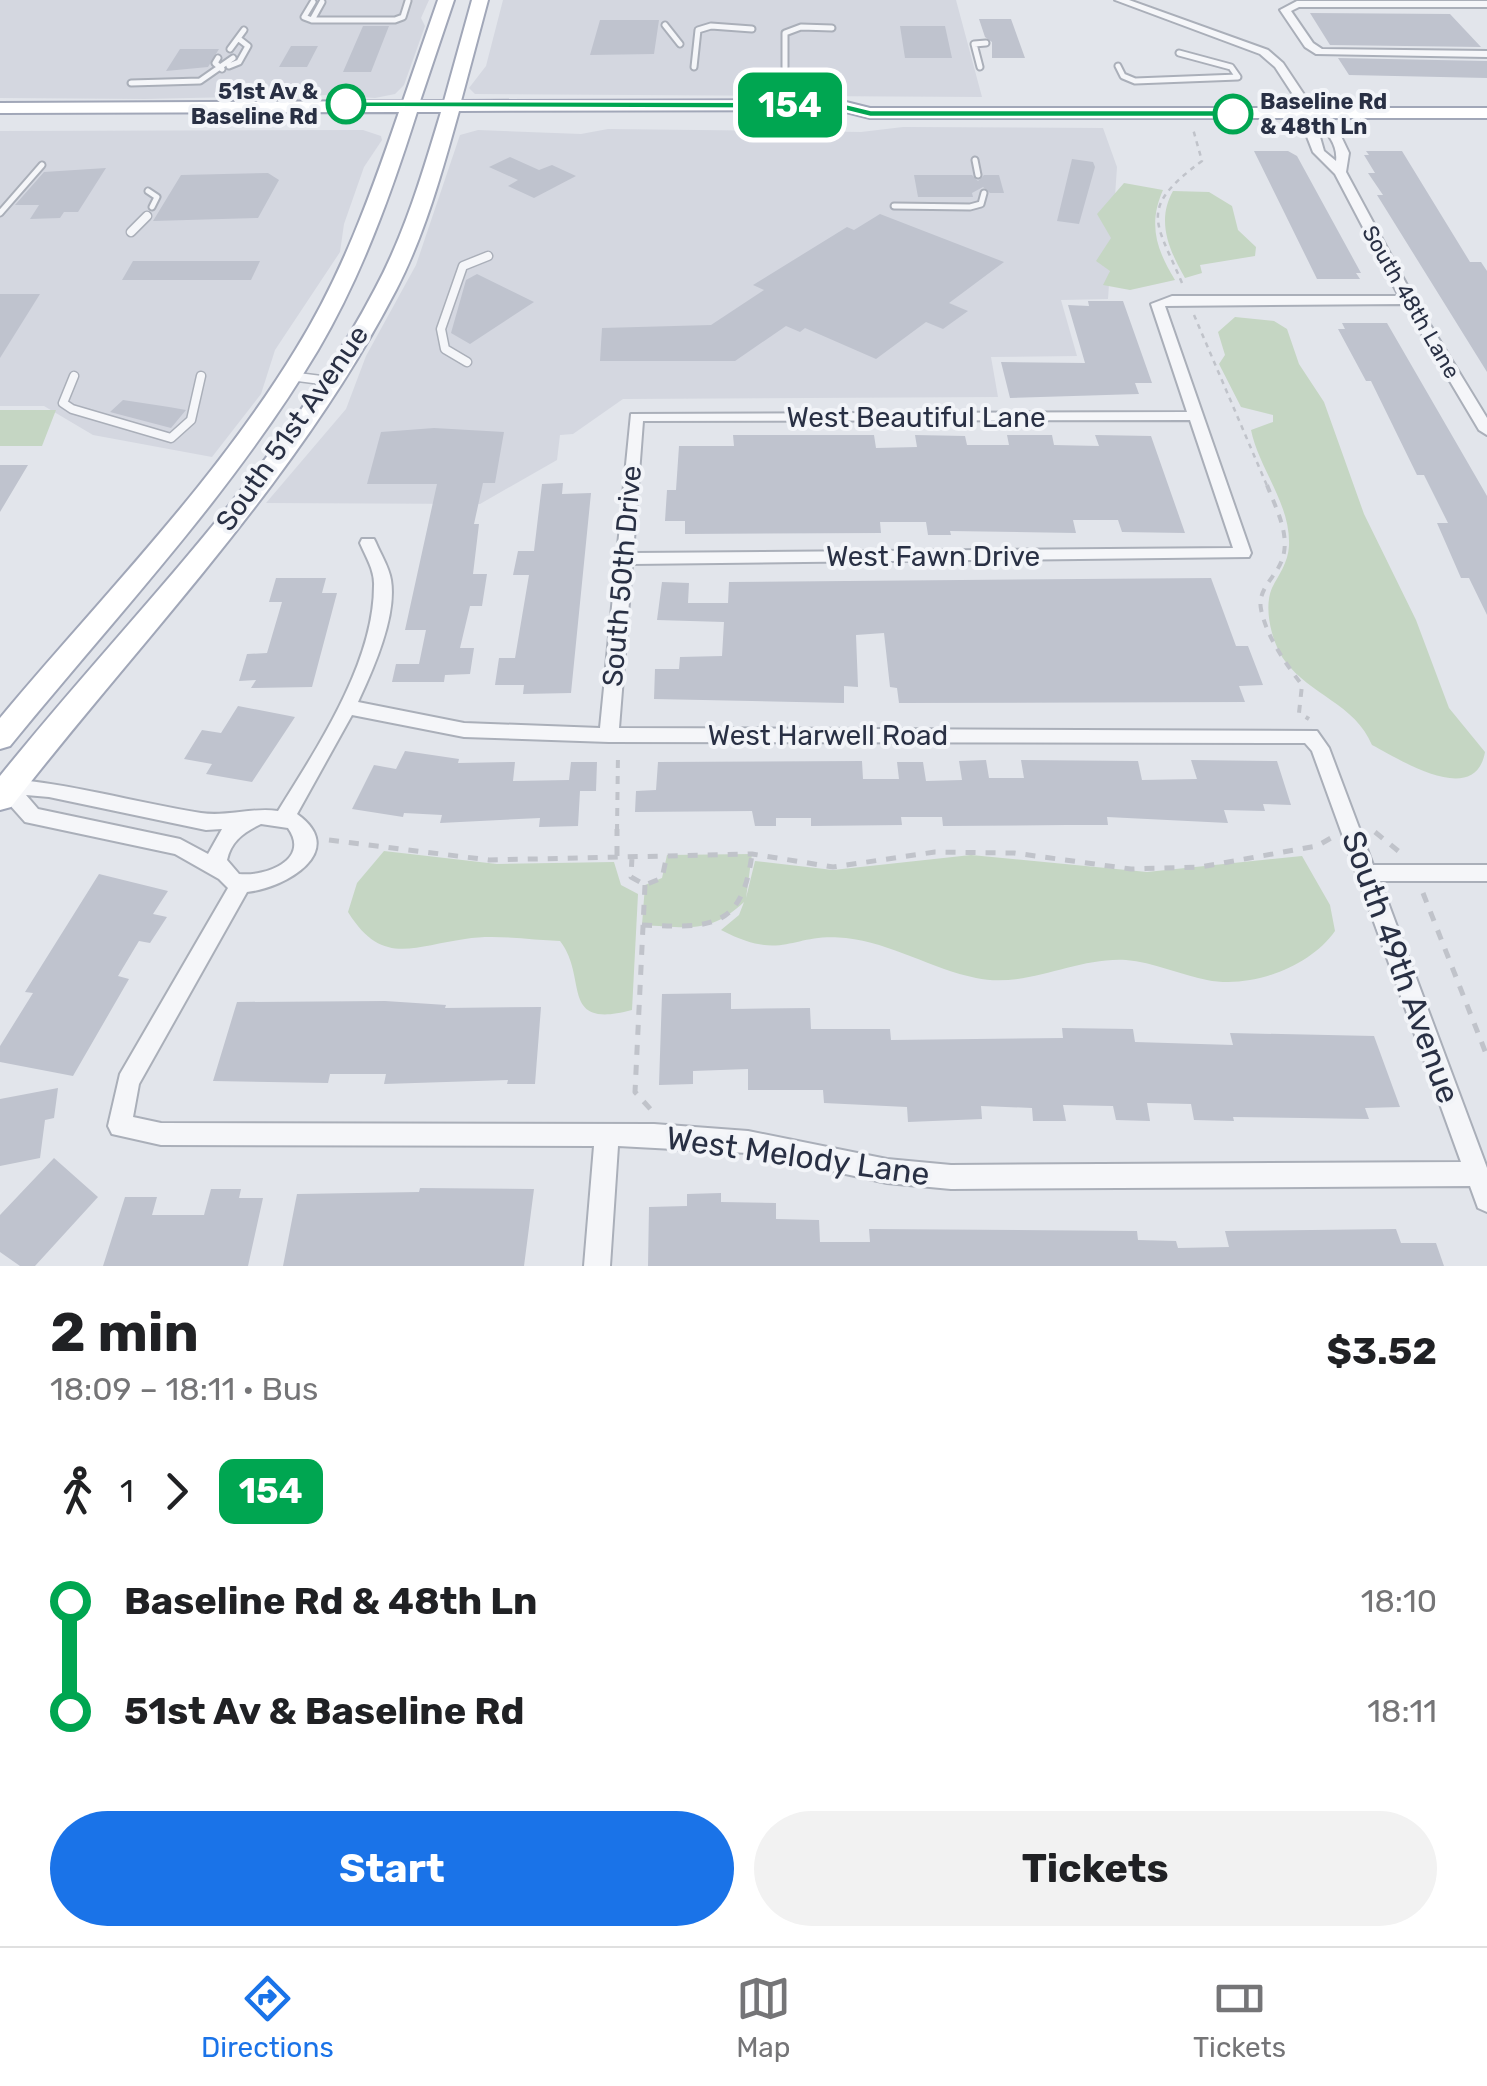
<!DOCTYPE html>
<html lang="en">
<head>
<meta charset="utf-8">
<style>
	body { margin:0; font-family:Rubik,sans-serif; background:#f2f2f2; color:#202124; height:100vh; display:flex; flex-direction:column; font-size:38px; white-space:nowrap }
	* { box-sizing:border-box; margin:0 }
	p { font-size:32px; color:#757577 }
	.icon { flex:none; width:55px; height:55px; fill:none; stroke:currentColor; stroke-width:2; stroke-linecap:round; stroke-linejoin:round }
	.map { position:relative; height:1266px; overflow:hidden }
	.sheet { display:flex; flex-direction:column; background:#fff; flex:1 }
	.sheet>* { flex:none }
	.badge { padding:0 20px; border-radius:15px; font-size:35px; line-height:65px }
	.map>.badge { position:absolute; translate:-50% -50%; box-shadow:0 0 0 5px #fff }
	.legs { display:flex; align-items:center; gap:15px; height:110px; padding:0 50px; font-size:32px }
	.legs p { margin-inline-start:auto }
	.summary { display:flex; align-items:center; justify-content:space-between; height:170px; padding:0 50px }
	h1 { font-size:55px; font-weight:700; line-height:75px }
	.action { display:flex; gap:20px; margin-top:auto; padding:20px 50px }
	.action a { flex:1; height:115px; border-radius:60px; background:#1a73e8; color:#fff; font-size:40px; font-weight:700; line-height:115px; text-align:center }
	.action a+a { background:#f2f2f2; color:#202124 }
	ul { padding:0 50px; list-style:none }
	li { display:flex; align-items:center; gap:35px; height:110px; font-size:38px }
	li i { display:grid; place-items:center; width:15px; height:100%; margin:0 12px; background:currentColor }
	li i::after { content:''; width:25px; height:25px; margin:-12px; border:8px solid; border-radius:50%; background:#fff }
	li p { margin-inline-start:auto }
	li:first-child i { background:linear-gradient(#0000 50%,currentColor 0) }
	li:last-child i { background:linear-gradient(currentColor 50%,#0000 0) }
	.tabs { display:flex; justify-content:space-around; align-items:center; height:140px; border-top:2px solid #e0e0e0; background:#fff; font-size:28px; color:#757577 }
	.tabs a { display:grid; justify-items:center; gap:5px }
	.tabs .current { color:#1a73e8 }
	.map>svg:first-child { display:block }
	.built { fill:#d4d7e0 }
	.green { fill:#c5d6c3 }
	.building { fill:#bfc3ce }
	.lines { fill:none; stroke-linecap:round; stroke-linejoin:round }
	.lane-far1-casing { stroke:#aaafb9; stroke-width:9 }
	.lane-casing { stroke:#aaafb9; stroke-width:11 }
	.street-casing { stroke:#aaafb9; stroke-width:4 }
	.primary-casing { stroke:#a1a7b8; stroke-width:4 }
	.path-far2 { stroke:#c0c3ca; stroke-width:2.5; stroke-dasharray:5 5; stroke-linecap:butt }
	.path-far1 { stroke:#c0c3ca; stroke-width:4; stroke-dasharray:8 8; stroke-linecap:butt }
	.path { stroke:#c0c3ca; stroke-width:5; stroke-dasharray:10 10; stroke-linecap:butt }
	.lane-far1 { stroke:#f5f6f9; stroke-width:5 }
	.lane { stroke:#f5f6f9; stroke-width:8 }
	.street { fill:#f5f6f9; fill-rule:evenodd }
	.primary { fill:#fff; fill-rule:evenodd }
	.line-1 { fill:#00a651; stroke:#fff; stroke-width:2.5 }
	.stop-1-dot { fill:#fff; stroke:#00a651; stroke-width:5 }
	.labels { text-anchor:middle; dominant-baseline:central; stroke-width:8; stroke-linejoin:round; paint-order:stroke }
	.far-stop-label { font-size:22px; font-weight:bold; fill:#293044; stroke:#f2f4f8; text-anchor:end }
	.far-street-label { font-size:22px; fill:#293044; stroke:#f2f4f8 }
	.street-label { font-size:28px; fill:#293044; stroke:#f2f4f8 }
	.near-street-label { font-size:32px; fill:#293044; stroke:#f2f4f8 }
</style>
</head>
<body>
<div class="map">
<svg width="1487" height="1266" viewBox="0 0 1487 1266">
	<rect width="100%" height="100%" fill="#e2e5eb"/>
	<!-- built -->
	<path class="built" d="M0,0H429L421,18L425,26L404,85L395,94L375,98L329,95L145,99L0,98Z
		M503,0H956L982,97L475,94L469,88L486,66Z
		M903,127L1103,128L1117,167L1108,299L1061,300L1077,356L991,357L998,397L623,399L573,434L560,435L557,460L480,504L266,503L346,409L366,356L416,265L460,135L478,130L581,134L608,129L861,132Z
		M363,130L381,136L382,140L364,167L344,224L340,252L275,350L261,394L212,457L93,435L44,406H0V131Z"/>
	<!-- green -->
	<path class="green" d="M1124,183L1163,190C1148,224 1156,249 1175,280L1130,290L1103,285L1110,271L1096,261L1111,238L1097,214Z
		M1173,191L1209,192L1232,206L1238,230L1256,247L1255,256L1200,265L1202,273L1185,278C1169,250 1156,221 1173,191Z
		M1235,317L1274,321L1287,329L1299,364L1324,402L1364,514L1416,620L1449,708L1485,752C1475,808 1401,760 1372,745C1355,704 1310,695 1285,661C1272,644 1263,608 1272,588C1279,574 1288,563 1289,546C1291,504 1259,469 1251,430L1273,422V415L1241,407L1219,364L1225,355L1218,332Z
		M0,410H56L42,446H0Z
		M384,851L497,864L614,862L621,885L638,894L632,1010C558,1030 589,978 560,941C530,940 495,934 465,939C413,946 382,967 348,912L357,883Z
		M752,854L746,898L755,861L833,870L971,855L1147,872L1302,856L1330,905L1335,931C1310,967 1251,989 1207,980C1181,975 1153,962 1126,960C1075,957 1027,989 976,978C932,969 891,943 846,938C790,932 785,963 721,930L739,915L744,902C709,935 686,927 642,925L645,885L662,878L667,855Z"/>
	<!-- building -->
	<path class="building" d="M1310,13L1450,14L1481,47L1330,45Z
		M979,19H1011L1025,58H992V42L985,37Z
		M600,20H659L654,54L590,55Z
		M363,26H389L371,72H343Z
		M900,26H945L952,58H905Z
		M291,46H318L307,67H279Z
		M180,49H219L208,67L166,71Z
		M1338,58L1487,61V78L1349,75Z
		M1254,151H1288L1297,156L1361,273H1356L1360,279H1317Z
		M1366,151H1402L1470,262H1481L1487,271V372L1377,195H1383L1368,173H1375L1364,155H1369Z
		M510,157L539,170L552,165L576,176L534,198L508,186L518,180L489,167Z
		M1072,159L1093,162L1095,167L1079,224L1057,221Z
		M106,168L78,212H64L60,218L30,219L39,205H15L44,172Z
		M268,173L279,180L258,218L153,221L181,175Z
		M914,175H972L978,181L984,175H999L1004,193H990L983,187L972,193L973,197H918Z
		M880,214L1004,262L949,303L968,311L943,329L926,322L876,359L805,328L800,332L786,326L735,361H600L602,328L711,325L764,290L753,285L847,227L854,230Z
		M133,261H260L251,280H122Z
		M477,274L534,302L470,344L451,333L466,280Z
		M0,294H40L0,358Z
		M1088,301H1123L1152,383H1135L1139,394L1010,398L1001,362L1085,363L1068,305L1089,306Z
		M1342,323H1387L1487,496V615L1469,578H1461L1437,523H1448L1424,475H1417L1371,381H1366L1338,329H1345Z
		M123,400L169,407L186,410L171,428L110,412Z
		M434,428L504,432L495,483H483L474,524H479L473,574H487L482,606H470L460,648H474L470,674L445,675L444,682H392L396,664H419L426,630H405L437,484H367L381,432Z
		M733,435H874L876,448L917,447L915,435L965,436L967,445H1009L1007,435H1052L1054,445L1099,446L1095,435L1151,436L1185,533L1122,532L1118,520H1073L1076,533L950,531L951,535H928L926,522H880L881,533L685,534V521H665L667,490H676L679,446H734Z
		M0,465H28L0,512Z
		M563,483L562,494L591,493L571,693L523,694L524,685H495L499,658H515L529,575H513L518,551H534L542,484Z
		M276,578H326L322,593H337L312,687L251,688L256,680L239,681L247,654L267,653L282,602H269Z
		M1211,578L1236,646H1248L1263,685L1239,686L1245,702L899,703L897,688L890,687L884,633L856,635L858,687L844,686V703L654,699L655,669H679L680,657L722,656L724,622L657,620L662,582L689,583L688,603H728L729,582Z
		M238,706L295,717L252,782L206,774L212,764L184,759L202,730L221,733Z
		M405,751L459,759L458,763L515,762L513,781L569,780L571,762H597L596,791H580L578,826L539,827L540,818L440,823L442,815L404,813L403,817L352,809L374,765L396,769Z
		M986,760L989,778H1024L1021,760L1138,761L1142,780L1197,779L1191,760L1277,761L1291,805L1263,804L1265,811L1224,810L1228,823L1107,817L1108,825H1067L943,826L942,817H901L902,825L811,826V818H776V826H755L752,811L635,812L636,791L656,790L658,762L862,761L863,779H899L897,762H923L926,781L962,780L959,761Z
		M99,874L168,891L153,914L167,917L150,943L139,941L118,976L129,979L73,1076L0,1062V1046L33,993L25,992Z
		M731,993V1009L810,1008L811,1029H890L891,1040L1063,1038L1062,1028L1133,1029L1135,1042L1233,1045L1230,1033L1374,1036L1400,1107L1365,1108L1369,1119L1233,1117L1234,1121L1194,1120L1191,1104L1147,1103L1150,1121L1116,1120L1113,1106L1063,1105L1066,1121H1033L1032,1108L981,1106L982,1119L908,1122L907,1107L824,1103L823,1090H748V1069L693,1071V1084L659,1085L662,994Z
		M385,1001L446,1005L445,1008L541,1007L535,1084H507L508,1080L384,1084L386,1074H330L328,1083L213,1081L237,1002Z
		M58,1088L54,1118L45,1120L40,1158L0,1166V1099Z
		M54,1158L98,1197L35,1266H20L0,1252V1215Z
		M420,1188L534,1189L524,1266H283L297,1194L419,1192Z
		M211,1189H241L239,1198H263L248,1266H103L125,1197H157L152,1215H204Z
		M721,1193V1202L776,1203V1219L819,1220L820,1242H870L869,1229L1137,1231L1138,1240L1176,1241L1178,1248L1229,1247L1225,1231L1396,1229L1401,1243H1436L1444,1266H648L649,1207L687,1206V1194Z"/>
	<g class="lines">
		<defs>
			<path id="lane-far1" d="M312,20H395L403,17L408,1
				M312,20L304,17L313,2
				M312,20L322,2
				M665,25L680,44
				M230,49L244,30
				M218,58L215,63L222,69
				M229,66L239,62L248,46L239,39
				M1118,66L1123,76L1135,81L1238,77L1231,67L1179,53
				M694,67L698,30L711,26L752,29
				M785,67V33L801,27L832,28
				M980,67L974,44L986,43
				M131,83L200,81L233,58
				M975,160L978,175
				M148,191L157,197L152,207
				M894,206L970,207L981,204L984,193
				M0,213L42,165"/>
			<path id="lane" d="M131,232L147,216
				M467,362L445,349L441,329L463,266L488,256
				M74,376L63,403L72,409L171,438L191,420L201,376
				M290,376L329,381"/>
			<path id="street" d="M1115,0H1129L1268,50L1283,63L1315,111L1338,130L1349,153L1346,172L1415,300L1487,418V435L1479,430L1404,304L1165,306L1251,553L1249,557L632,564L619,728L1317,731L1329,748L1373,865H1487V881H1380L1487,1168V1212L1478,1208L1470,1186L951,1189L887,1183L748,1153L618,1146L610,1266H584L594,1146L161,1145L112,1134L108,1126L120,1074L228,888L219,879L175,854L25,822L0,794V778C69,783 133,802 201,813C227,817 253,807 278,811C317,748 374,663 374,586C375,571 366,557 360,543L362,539H374L376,543C381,555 389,567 391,580C397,616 373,670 358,702L464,723L600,728L631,414L1187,412L1151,304L1172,296H1399L1335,174L1313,152L1304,129L1305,113L1275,67L1260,54ZM1316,123C1328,132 1338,146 1336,161L1324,151ZM1190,420L1233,548L633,553L643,421ZM352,715L464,737L609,742L1305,743L1312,751L1461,1162L951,1165L887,1159L748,1131L654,1124L161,1123L133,1117L139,1084L247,892C286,888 349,851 297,814ZM26,795L49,797L206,830L222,829L208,854L180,839L38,809ZM261,824L288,828C311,860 265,877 239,874L227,860C231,841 244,832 261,824Z
				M1297,1H1487V7H1299L1291,11L1313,43L1322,49L1487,51V57L1316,54L1305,47L1280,10Z"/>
			<path id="primary" d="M438,0H454L420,101H444L472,0H488L461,101L838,100L870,108H1487V118H870L838,110L459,111C442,172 425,234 396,290C297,482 142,638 11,807L0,810V776C128,617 279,472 375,289C405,233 423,172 441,112H417C391,194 362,275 318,350C232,494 116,616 10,746L0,749V718C101,597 214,484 296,349C342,275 371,194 399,112L0,113V103L403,101Z"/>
		</defs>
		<!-- lane-far1 casing -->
		<use href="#lane-far1" class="lane-far1-casing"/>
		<!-- lane casing -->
		<use href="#lane" class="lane-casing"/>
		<!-- street casing -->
		<use href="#street" class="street-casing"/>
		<!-- primary casing -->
		<use href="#primary" class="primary-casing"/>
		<!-- path-far2 -->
		<path class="path-far2" d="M1182,283C1156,221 1137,209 1202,161L1193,129
			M1194,315L1268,488"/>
		<!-- path-far1 -->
		<path class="path-far1" d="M1267,485C1276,509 1291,535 1282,560C1276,577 1257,589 1261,609C1266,636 1286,664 1302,685L1299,713L1309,719
			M617,832L618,752"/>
		<!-- path -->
		<path class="path" d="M1375,832L1402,854
			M329,840L489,860L752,854L833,867L935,852L1014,853L1131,869L1200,867L1317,846L1331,838
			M617,856V829
			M632,857L631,877L645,885L662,878L667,855
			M645,885L635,1092L654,1113
			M1423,893L1487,1056
			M642,925C710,928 742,930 752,854"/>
		<!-- lane-far1 -->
		<use href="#lane-far1" class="lane-far1"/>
		<!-- lane -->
		<use href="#lane" class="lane"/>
		<!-- street -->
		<use href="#street" class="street"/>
		<!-- primary -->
		<use href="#primary" class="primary"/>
	</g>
	<!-- line-1 -->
	<path class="line-1" d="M346,101L838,102L871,110H1233L1239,114L1233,117H870L838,109L341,107Z"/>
	<!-- markers -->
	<g class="stop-1-dot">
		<circle cx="346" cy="104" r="18"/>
		<circle cx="1233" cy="114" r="18"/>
	</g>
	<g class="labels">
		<!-- far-stop labels -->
		<g class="far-stop-label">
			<text x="318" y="91">51st Av &amp;<tspan x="318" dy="25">Baseline Rd</tspan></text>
			<text x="1260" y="101" text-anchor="start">Baseline Rd<tspan x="1260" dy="25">&amp; 48th Ln</tspan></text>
		</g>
		<!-- far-street labels -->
		<g class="far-street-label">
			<text transform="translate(1411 302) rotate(60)">South 48th Lane</text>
		</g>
		<!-- street labels -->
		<g class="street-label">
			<text x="916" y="417">West Beautiful Lane</text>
			<text transform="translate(292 428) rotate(-55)">South 51st Avenue</text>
			<text x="933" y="556">West Fawn Drive</text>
			<text transform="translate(622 576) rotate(-85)">South 50th Drive</text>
			<text x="828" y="735">West Harwell Road</text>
		</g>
		<!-- near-street labels -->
		<g class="near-street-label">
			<text transform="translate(1401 967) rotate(70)">South 49th Avenue</text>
			<text transform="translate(798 1156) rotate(8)">West Melody Lane</text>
		</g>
	</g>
</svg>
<b class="badge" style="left:790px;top:105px;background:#00a651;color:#fff">154</b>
</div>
<section class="sheet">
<div class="summary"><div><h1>2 min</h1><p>18:09 – 18:11 · Bus</p></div><b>$3.52</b></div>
<div class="legs"><svg class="icon" aria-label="walk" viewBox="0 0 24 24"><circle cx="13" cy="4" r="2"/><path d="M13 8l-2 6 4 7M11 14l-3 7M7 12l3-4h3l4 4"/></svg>1<svg class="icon" aria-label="forward" viewBox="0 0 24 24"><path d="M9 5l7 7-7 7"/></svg><b class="badge" style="background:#00a651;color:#fff">154</b></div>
<ul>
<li><i style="color:#00a651"></i><b>Baseline Rd &amp; 48th Ln</b><p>18:10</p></li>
<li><i style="color:#00a651"></i><b>51st Av &amp; Baseline Rd</b><p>18:11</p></li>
</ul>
<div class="action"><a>Start</a><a>Tickets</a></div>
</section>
<nav class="tabs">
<a class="current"><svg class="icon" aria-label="directions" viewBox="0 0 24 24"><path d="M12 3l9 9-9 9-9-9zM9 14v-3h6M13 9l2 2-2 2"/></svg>Directions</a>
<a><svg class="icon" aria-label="map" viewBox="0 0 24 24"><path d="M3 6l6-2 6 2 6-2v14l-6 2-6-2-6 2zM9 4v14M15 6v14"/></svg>Map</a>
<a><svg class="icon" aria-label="tickets" viewBox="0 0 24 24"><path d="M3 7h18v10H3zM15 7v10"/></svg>Tickets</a>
</nav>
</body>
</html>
